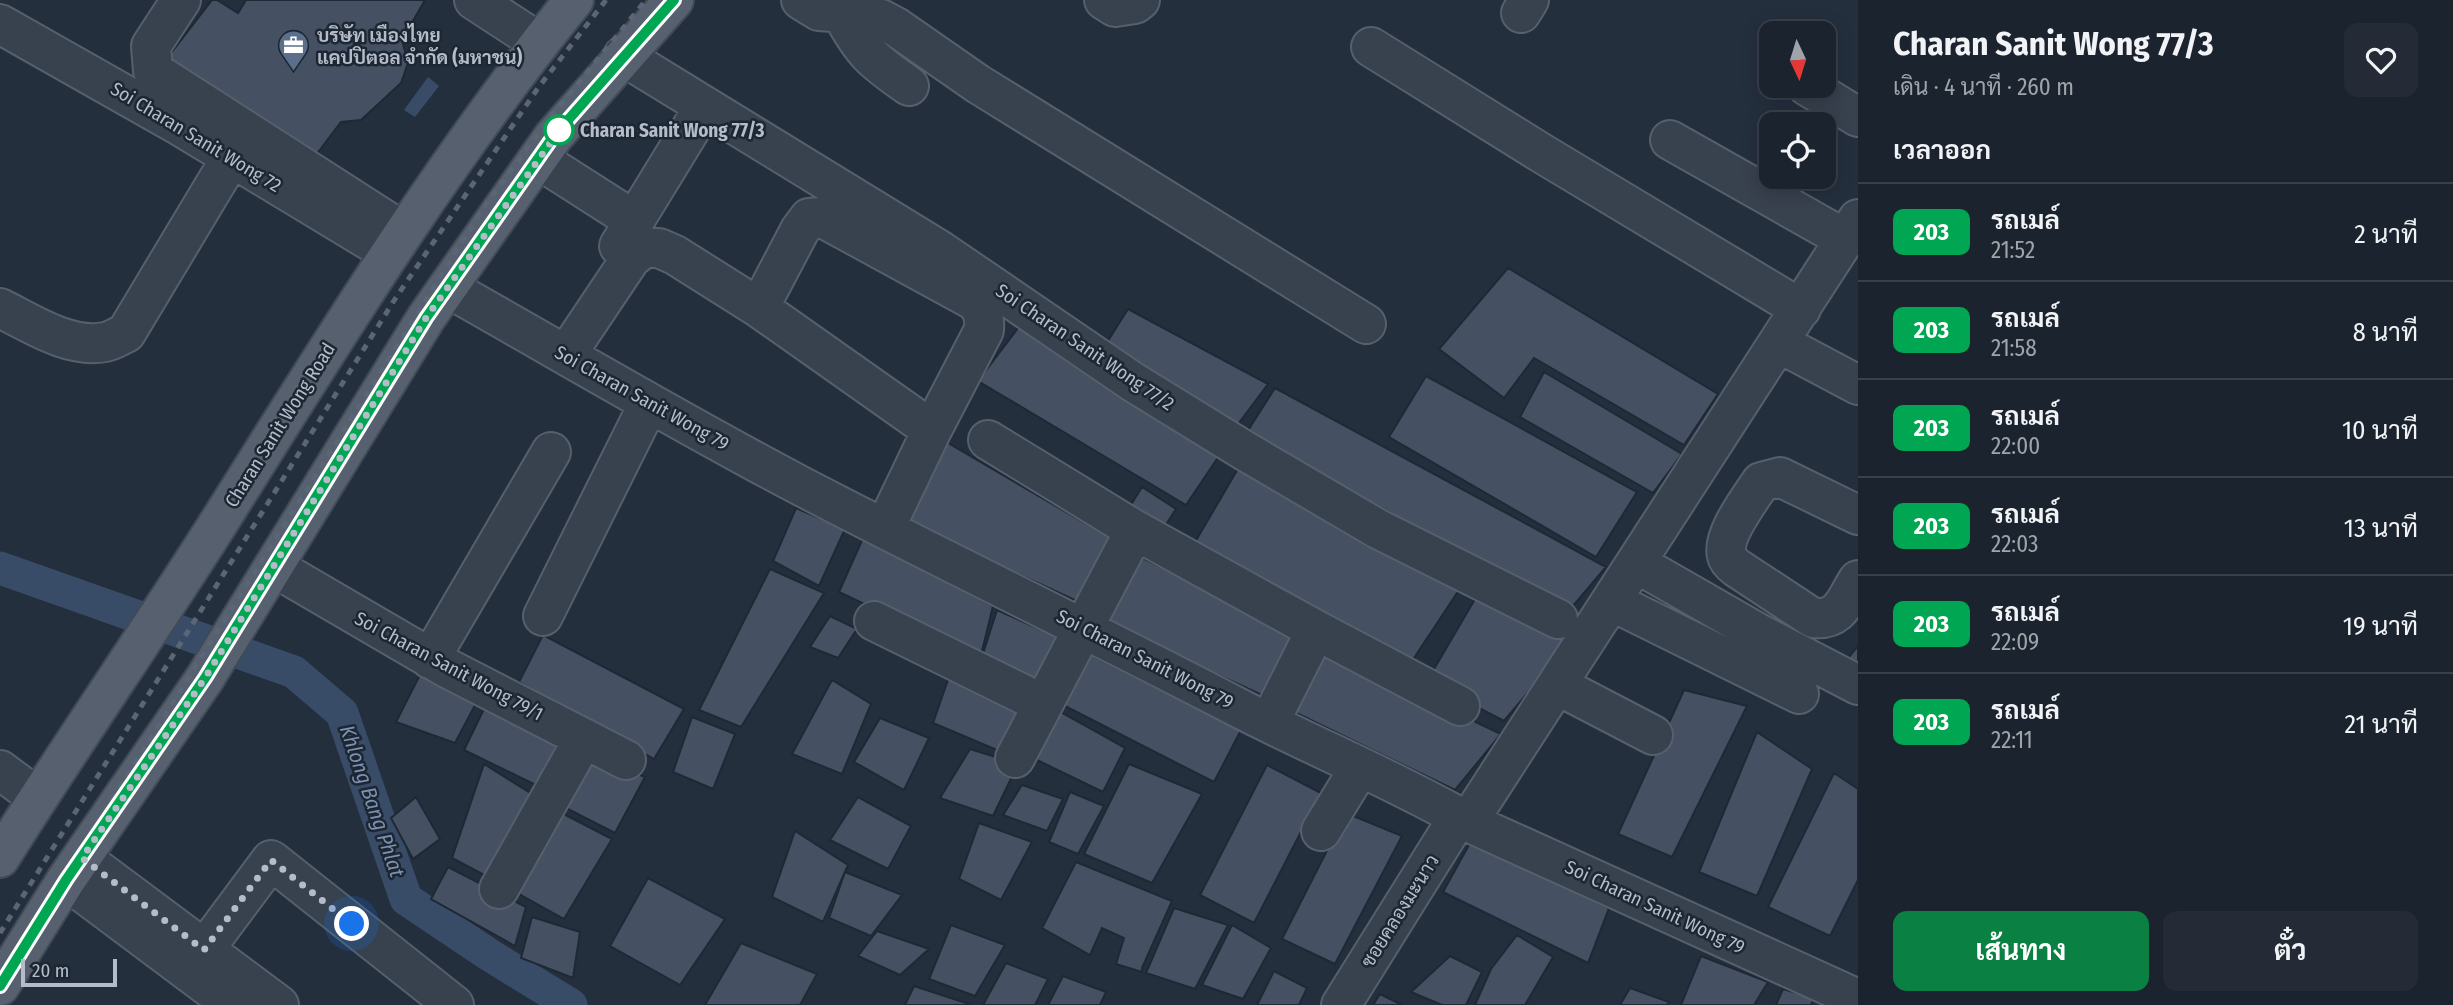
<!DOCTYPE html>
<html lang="th">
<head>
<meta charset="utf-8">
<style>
	body { margin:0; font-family:"Fira Sans Condensed",Sarabun,sans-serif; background:#242b36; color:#f1f3f6; height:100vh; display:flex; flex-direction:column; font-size:26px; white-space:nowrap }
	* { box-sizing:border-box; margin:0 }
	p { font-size:23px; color:#a0a4aa }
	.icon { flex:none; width:38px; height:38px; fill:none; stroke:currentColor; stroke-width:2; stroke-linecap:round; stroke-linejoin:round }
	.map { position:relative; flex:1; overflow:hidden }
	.details { display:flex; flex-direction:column; background:#1b232e; width:595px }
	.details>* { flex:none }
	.badge { padding:0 14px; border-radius:10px; font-size:24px; line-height:46px }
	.needle { width:46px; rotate:176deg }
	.fabs { position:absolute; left:1759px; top:21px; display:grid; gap:14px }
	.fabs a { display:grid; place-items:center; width:77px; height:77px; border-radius:14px; background:#1b232e; box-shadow:0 4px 18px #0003,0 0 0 2px #39404a; font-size:35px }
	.scale { position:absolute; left:21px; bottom:18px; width:96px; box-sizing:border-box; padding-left:7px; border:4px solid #b4bcc9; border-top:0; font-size:19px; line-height:24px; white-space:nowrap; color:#b4bcc9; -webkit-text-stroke:5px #1d2633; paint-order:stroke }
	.you { position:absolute; width:35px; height:35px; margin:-18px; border:5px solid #fff; border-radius:50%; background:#1a73e8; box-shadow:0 0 0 10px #1a73e833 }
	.map>.badge { position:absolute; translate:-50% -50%; box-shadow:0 0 0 4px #fff }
	h2 { padding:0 35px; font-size:26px; line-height:63px }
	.round { display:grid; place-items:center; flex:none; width:74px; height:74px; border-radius:14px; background:#242b36 }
	.summary { display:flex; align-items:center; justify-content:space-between; height:119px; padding:0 35px }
	h1 { font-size:33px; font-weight:700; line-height:52px }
	.action { display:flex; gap:14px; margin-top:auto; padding:14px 35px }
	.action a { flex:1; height:80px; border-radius:14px; background:#0b8043; color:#fff; font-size:28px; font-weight:700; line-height:80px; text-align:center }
	.action a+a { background:#242b36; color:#f1f3f6 }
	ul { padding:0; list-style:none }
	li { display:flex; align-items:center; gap:21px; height:98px; padding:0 35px; border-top:2px solid #39404a }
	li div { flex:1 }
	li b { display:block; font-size:26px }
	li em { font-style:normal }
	li .badge { min-width:77px; font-weight:700; text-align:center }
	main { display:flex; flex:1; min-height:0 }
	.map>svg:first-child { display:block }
	.water { fill:#394c67 }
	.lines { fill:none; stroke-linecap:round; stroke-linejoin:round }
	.canal { stroke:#394c67; stroke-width:33 }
	.building { fill:#455162; stroke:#1f2835; stroke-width:2 }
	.minor-casing { stroke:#565f6c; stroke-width:42 }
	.major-casing { stroke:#414a57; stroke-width:42 }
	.minor { stroke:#38414e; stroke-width:38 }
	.major { stroke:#56606e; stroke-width:38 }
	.rail { stroke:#5a6575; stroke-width:5; stroke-dasharray:7 7; stroke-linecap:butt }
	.line-casing { stroke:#fff; stroke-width:16 }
	.line { stroke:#00a651; stroke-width:10 }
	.walk { stroke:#b4bcc9; stroke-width:7; stroke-dasharray:0 12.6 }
	.stop-dot { fill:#fff; stroke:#00a651; stroke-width:3.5 }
	.labels { text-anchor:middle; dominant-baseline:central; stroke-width:5; stroke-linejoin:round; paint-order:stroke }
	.poi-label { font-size:19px; font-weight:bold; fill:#b4bcc9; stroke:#1d2633; text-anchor:start }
	.stop-label { font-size:19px; font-weight:bold; fill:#b4bcc9; stroke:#1d2633; text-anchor:start }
	.street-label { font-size:19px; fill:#b4bcc9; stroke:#1d2633 }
	.water-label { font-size:21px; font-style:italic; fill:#7c92b1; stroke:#1d2633 }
</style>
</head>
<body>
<main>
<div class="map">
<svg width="1858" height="1005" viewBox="0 0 1858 1005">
	<rect width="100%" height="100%" fill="#242f3e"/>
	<!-- water -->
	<path class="water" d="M428,77L439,86L415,117L404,110Z"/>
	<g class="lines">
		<!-- canal -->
		<path class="canal" d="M0,568L294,672L342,713L406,899L488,954L571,1005"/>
	</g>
	<!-- building -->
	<path class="building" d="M212,0H217L238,13L246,0H425L402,40L408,63L401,83L361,120L341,122L316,155L165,61Z
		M1508,268L1718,394L1684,445L1534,358L1504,398L1439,349Z
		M1128,309L1268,384L1230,435L1099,355Z
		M1021,324L1219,456L1186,505L978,381Z
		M1544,372L1682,454L1653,493L1520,417Z
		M1426,376L1637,492L1596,557L1389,437Z
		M1275,388L1606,567L1567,613L1247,432Z
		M936,436L1114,540L1079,602L902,520Z
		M1239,467L1459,590L1408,667L1191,549Z
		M1142,487L1176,509L1163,529L1129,508Z
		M796,508L845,529L819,586L773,561Z
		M863,538L993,606L980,659L839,592Z
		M1129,551L1295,635L1264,696L1096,619Z
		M770,569L824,593L741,727L699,710Z
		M1482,587L1571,641L1504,721L1427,681Z
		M997,610L1066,641L1044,691L980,663Z
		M830,616L857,629L838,658L810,647Z
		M543,635L684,709L654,759L519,682Z
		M1310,643L1501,734L1455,790L1284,707Z
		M1858,646V678L1839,669Z
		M1087,653L1241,730L1214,782L1061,704Z
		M425,665L482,692L455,743L396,722Z
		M950,674L1021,713L1004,753L933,723Z
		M832,680L871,704L842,774L792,754Z
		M1684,690L1747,706L1672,857L1618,834Z
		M485,707L566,736L544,789L464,750Z
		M1055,709L1125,748L1103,792L1035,759Z
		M692,717L735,734L713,789L673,772Z
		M880,718L929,738L904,790L854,762Z
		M1757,732L1812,769L1757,896L1699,872Z
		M970,749L1018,764L993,816L940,798Z
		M579,751L645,777L615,833L560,805Z
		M484,764L540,799L488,877L452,858Z
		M1129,764L1202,794L1152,883L1084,854Z
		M1267,765L1321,793L1254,923L1200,895Z
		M1834,773L1858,789V880L1830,936L1768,907Z
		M1022,785L1063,799L1047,831L1003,815Z
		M1070,792L1104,806L1078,854L1049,842Z
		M416,797L440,839L413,859L391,818Z
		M858,797L911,826L888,869L830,840Z
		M556,810L612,839L564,919L510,889Z
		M1346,813L1402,836L1335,964L1282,939Z
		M979,823L1032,842L1001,900L959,879Z
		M795,831L848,865L823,922L772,897Z
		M1470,843L1609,908L1588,963L1443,892Z
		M1076,862L1172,901L1142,968V972L1116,964L1124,938L1102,928L1090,955L1042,928Z
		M448,867L526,907L515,946L431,899Z
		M845,872L902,895L871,936L829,918Z
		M648,878L725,919L680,985L610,946Z
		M1174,908L1228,925L1195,989L1146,973Z
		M532,917L580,932L573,978L521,958Z
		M951,925L1005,945L975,996L929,979Z
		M1232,925L1271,948L1243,999L1202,985Z
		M877,931L929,949L900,975L858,956Z
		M1517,935L1553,957L1525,1005H1475L1491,969Z
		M741,943L817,974L800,1005H705Z
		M1450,956L1482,972L1466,1005H1442L1411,992Z
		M1701,956L1768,982L1754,1005H1681Z
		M1006,963L1048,979L1035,1005H983Z
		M1274,971L1307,988L1299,1005H1257Z
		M1063,976L1106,992L1100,1005H1048Z
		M914,986L972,1005H905Z
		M1630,988L1669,1002L1667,1005H1620Z
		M1783,989L1814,998L1811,1005H1776Z
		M1380,994L1402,1005H1373Z"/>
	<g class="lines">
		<defs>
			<path id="minor" d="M181,0L151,46L153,71L402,231
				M474,0L540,43
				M801,0L819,11L860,14L881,19L896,27L978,84L1366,324
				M1104,0L1115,7L1135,4L1140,0
				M1521,13L1529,0
				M842,14C863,53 873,61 909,86
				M0,24L180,126L390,253
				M1371,47L1543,154L1801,309
				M623,56L941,251L1133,382L1245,451L1378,529L1558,619
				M1807,86L1858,117
				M1670,140L1845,239
				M538,159L635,221
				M631,258L619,246L698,117
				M448,288C565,354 681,423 801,486C945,561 1091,631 1235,706C1312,746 1393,779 1468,822L1858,999
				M0,308C31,323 69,349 105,342C112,341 119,336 126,333L231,158
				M759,308L800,230L809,218L821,217L975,301C983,310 985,318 984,330L932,430
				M1779,343L1858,385
				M566,355L631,258L644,248H659L675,255L759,308L932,430L885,528
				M988,440L1135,530
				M1858,515L1780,477L1761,482C1750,499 1721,536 1727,556C1728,561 1733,565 1737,568L1813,618C1841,621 1845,600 1858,580
				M1636,563L1758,633L1858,685
				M274,567L447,668L626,760
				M1611,601L1799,694
				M543,616L649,403
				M874,621L1043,704
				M430,659L551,452
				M1557,685L1653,735
				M1269,723L1316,630
				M1015,758L1135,530L1316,630L1460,706
				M0,770L38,798
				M1468,822L1858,219
				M1321,831L1360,767
				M82,858L279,1005
				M66,880L233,1005
				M499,889L584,738
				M204,950L271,860L454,1005
				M1341,1005L1459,816"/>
			<path id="major" d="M0,858C69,748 144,640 214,530C328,349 439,166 574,0
				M0,986L66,880L205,678L426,318L553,137L674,0"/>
		</defs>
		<!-- minor casing -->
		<use href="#minor" class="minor-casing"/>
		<!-- major casing -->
		<use href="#major" class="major-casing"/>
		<!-- minor -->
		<use href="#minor" class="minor"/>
		<!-- major -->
		<use href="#major" class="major"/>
		<!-- rail -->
		<path class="rail" d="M0,933L395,299L538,88L606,0
			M0,978L486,204L547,122L646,0"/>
	</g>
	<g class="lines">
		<defs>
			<path id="line" d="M0,986L66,880L205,678L426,318L553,137L674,0"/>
		</defs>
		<!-- line casing -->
		<use href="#line" class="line-casing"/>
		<!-- line -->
		<use href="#line" class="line"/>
		<!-- walk -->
		<path class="walk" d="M352,924L271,860L204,950L82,858L205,678L426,318L563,125L559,130"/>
	</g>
	<!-- icons -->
	<defs>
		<symbol id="office-pin" viewBox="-11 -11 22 30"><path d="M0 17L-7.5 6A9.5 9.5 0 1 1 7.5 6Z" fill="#5c6f8a" stroke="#1d2633"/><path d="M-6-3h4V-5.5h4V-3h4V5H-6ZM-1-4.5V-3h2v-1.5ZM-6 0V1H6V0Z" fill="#fff"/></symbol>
	</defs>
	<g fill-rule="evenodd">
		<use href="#office-pin" x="276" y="28" width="35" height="47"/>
	</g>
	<!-- markers -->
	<circle class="stop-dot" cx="559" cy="130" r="14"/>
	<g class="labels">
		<!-- poi labels -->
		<g class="poi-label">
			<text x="317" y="35">บริษัท เมืองไทย<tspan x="317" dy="22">แคปปิตอล จำกัด (มหาชน)</tspan></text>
		</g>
		<!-- stop labels -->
		<g class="stop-label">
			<text x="580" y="130">Charan Sanit Wong 77/3</text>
		</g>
		<!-- street labels -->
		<g class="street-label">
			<text transform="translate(196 137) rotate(31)">Soi Charan Sanit Wong 72</text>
			<text transform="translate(1085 347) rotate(34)">Soi Charan Sanit Wong 77/2</text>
			<text transform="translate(642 398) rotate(29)">Soi Charan Sanit Wong 79</text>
			<text transform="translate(280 425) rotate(-58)">Charan Sanit Wong Road</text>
			<text transform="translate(1145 659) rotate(27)">Soi Charan Sanit Wong 79</text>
			<text transform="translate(449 666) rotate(28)">Soi Charan Sanit Wong 79/1</text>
			<text transform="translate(1655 907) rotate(25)">Soi Charan Sanit Wong 79</text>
			<text transform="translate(1400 911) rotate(-58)">ซอยคลองมะนาว</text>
		</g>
		<!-- water labels -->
		<g class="water-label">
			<text transform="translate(372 801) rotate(71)">Khlong Bang Phlat</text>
		</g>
	</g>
</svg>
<div class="fabs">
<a><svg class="needle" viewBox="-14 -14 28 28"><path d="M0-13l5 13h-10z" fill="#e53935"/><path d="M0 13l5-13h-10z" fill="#a0a4aa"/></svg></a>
<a><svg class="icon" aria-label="locate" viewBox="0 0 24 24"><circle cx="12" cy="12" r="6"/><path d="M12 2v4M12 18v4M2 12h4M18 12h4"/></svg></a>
</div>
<div class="scale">20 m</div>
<div class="you" style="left:352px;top:924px"></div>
</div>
<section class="details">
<div class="summary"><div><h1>Charan Sanit Wong 77/3</h1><p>เดิน · 4 นาที · 260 m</p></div><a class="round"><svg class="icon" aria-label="heart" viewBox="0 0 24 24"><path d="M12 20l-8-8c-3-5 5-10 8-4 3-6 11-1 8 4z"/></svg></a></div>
<h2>เวลาออก</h2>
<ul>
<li><span class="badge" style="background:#00a651;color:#fff">203</span><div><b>รถเมล์</b><p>21:52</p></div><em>2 นาที</em></li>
<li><span class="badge" style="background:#00a651;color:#fff">203</span><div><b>รถเมล์</b><p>21:58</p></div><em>8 นาที</em></li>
<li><span class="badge" style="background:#00a651;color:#fff">203</span><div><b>รถเมล์</b><p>22:00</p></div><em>10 นาที</em></li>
<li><span class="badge" style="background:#00a651;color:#fff">203</span><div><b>รถเมล์</b><p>22:03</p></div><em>13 นาที</em></li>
<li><span class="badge" style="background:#00a651;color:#fff">203</span><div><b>รถเมล์</b><p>22:09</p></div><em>19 นาที</em></li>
<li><span class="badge" style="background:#00a651;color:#fff">203</span><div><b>รถเมล์</b><p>22:11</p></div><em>21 นาที</em></li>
</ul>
<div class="action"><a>เส้นทาง</a><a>ตั๋ว</a></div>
</section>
</main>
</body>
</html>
